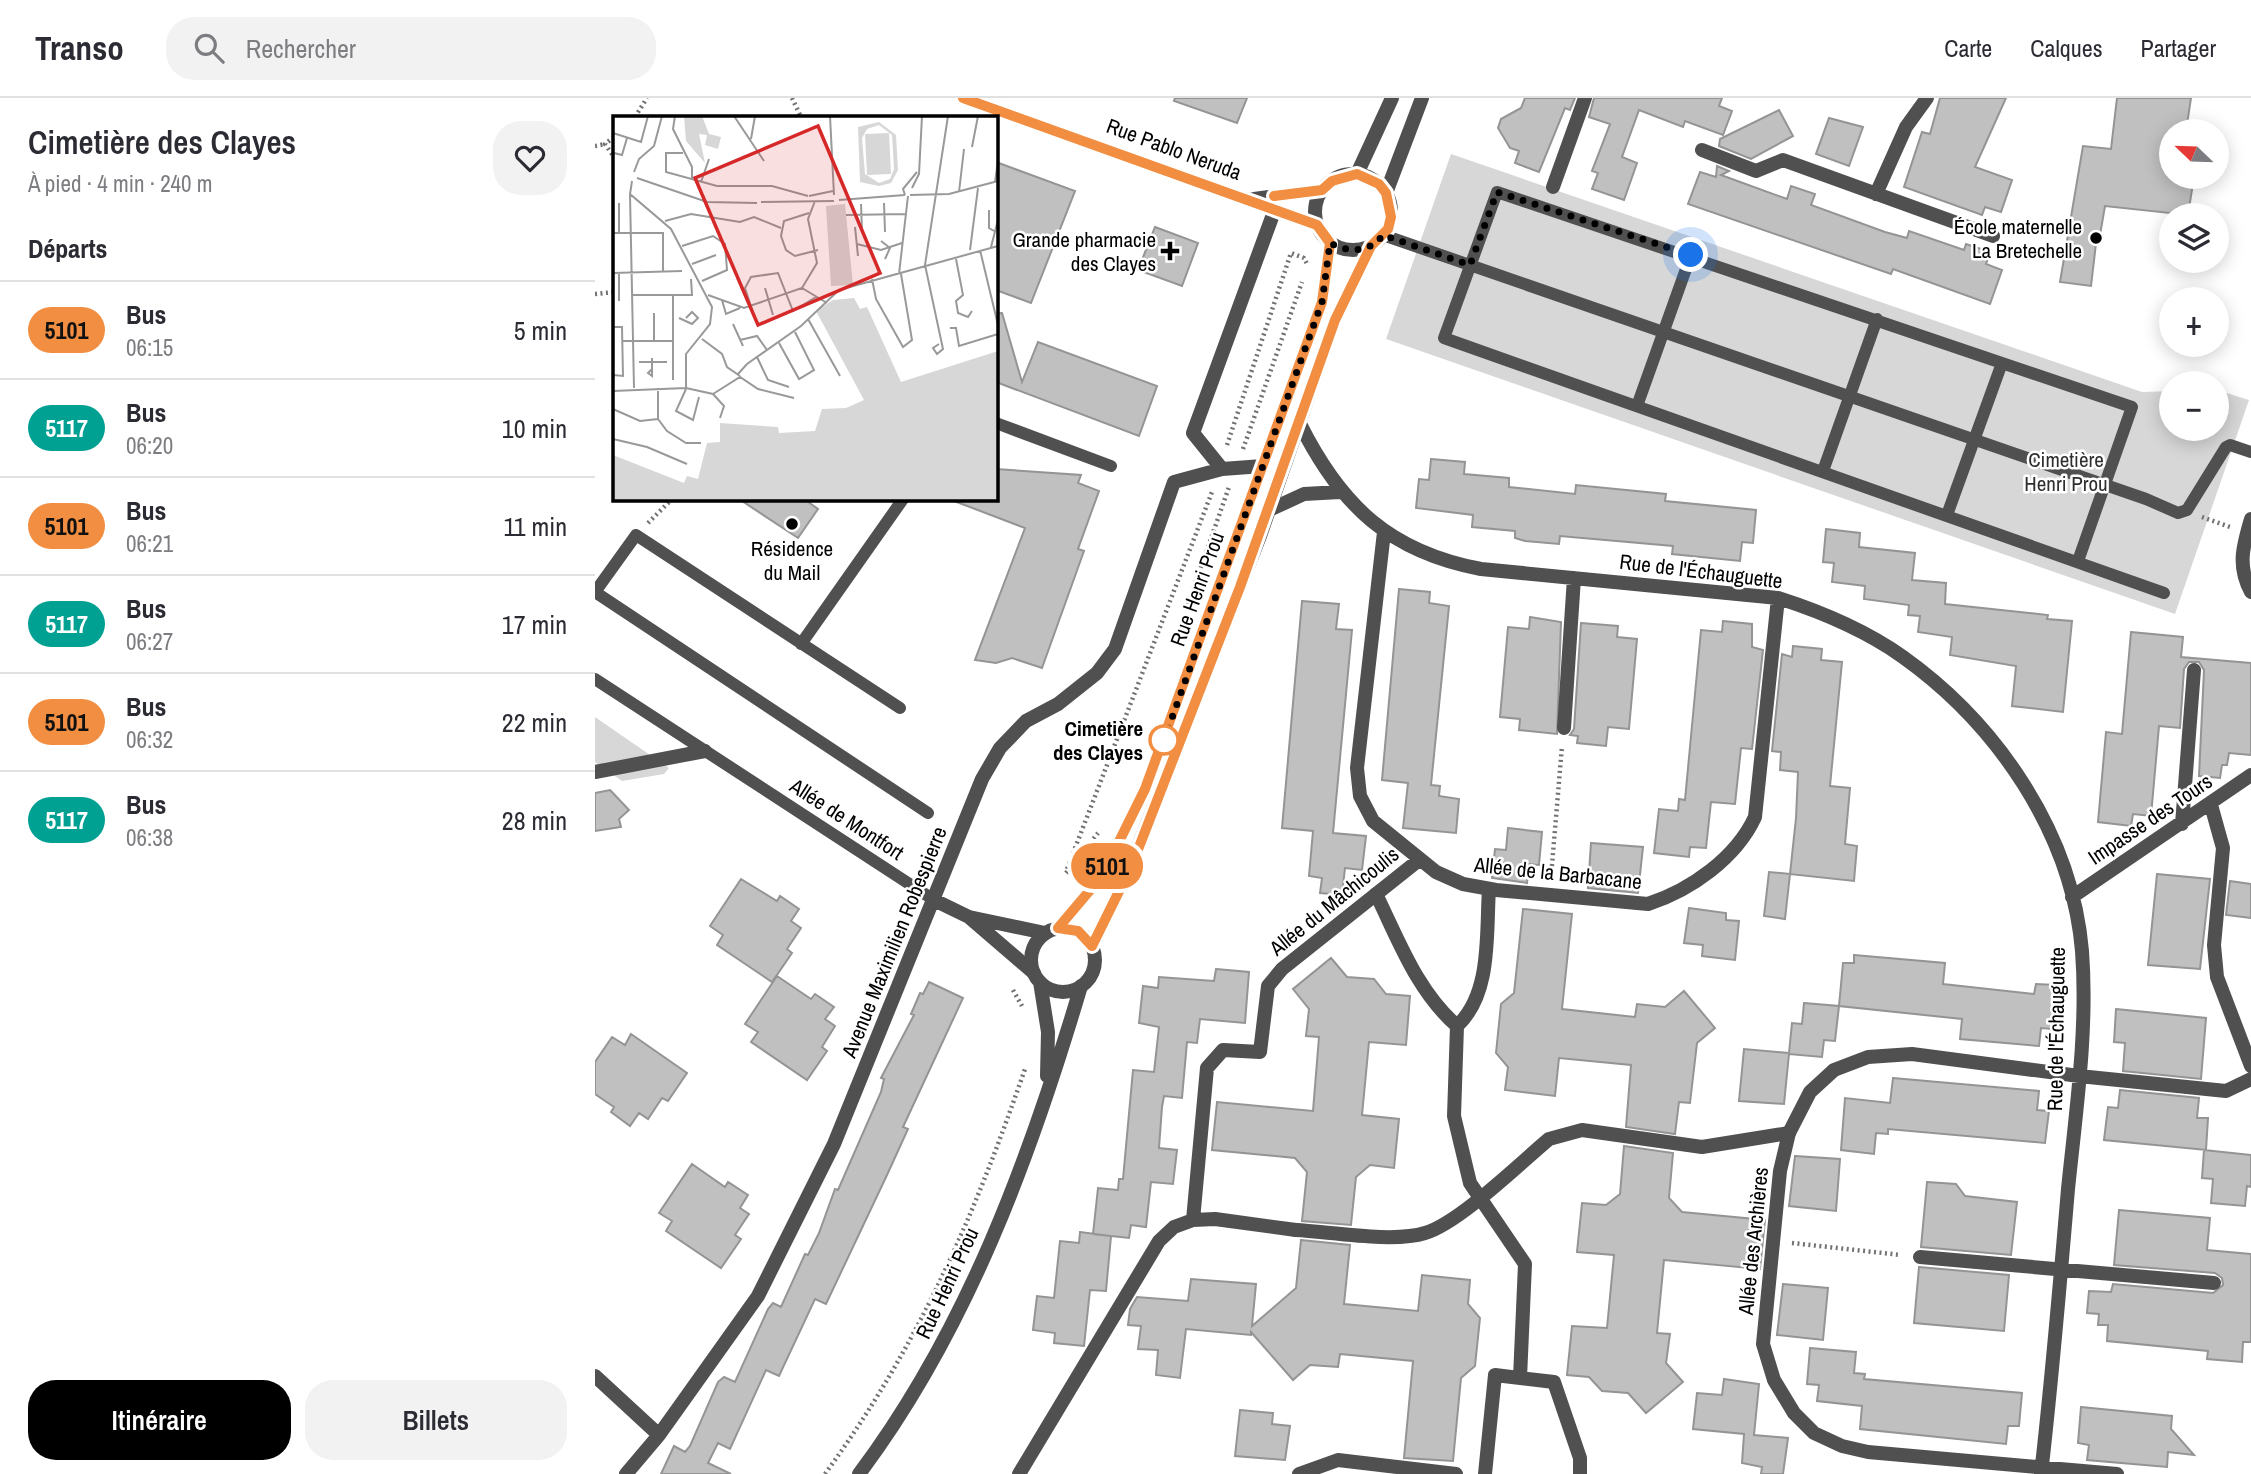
<!DOCTYPE html>
<html lang="fr">
<head>
<meta charset="utf-8">
<style>
	body { margin:0; font-family:"Archivo Narrow",sans-serif; background:#f2f2f3; color:#2b2b33; height:100vh; display:flex; flex-direction:column; font-size:26px; white-space:nowrap }
	* { box-sizing:border-box; margin:0 }
	p { font-size:23px; color:#7c7c81 }
	.icon { flex:none; width:38px; height:38px; fill:none; stroke:currentColor; stroke-width:2; stroke-linecap:round; stroke-linejoin:round }
	.map { position:relative; flex:1; overflow:hidden }
	.drawer { display:flex; flex-direction:column; background:#fff; width:595px }
	.drawer>* { flex:none }
	.badge { padding:0 14px; border-radius:23px; font-size:24px; line-height:46px }
	.needle { width:46px; rotate:293deg }
	.controls { position:absolute; left:1564px; top:21px; display:grid; gap:14px }
	.controls a { display:grid; place-items:center; width:70px; height:70px; border-radius:50%; background:#fff; box-shadow:0 4px 18px #0003; font-size:35px }
	.you { position:absolute; width:35px; height:35px; margin:-18px; border:5px solid #fff; border-radius:50%; background:#1a73e8; box-shadow:0 0 0 10px #1a73e833 }
	.map>.badge { position:absolute; translate:-50% -50%; box-shadow:0 0 0 4px #fff }
	h2 { padding:0 28px; font-size:26px; line-height:63px }
	.round { display:grid; place-items:center; flex:none; width:74px; height:74px; border-radius:28px; background:#f2f2f3 }
	.head { display:flex; align-items:center; justify-content:space-between; height:119px; padding:0 28px }
	h1 { font-size:33px; font-weight:600; line-height:52px }
	.cta { display:flex; gap:14px; margin-top:auto; padding:14px 28px }
	.cta a { flex:1; height:80px; border-radius:28px; background:#000; color:#fff; font-size:28px; font-weight:600; line-height:80px; text-align:center }
	.cta a+a { background:#f2f2f3; color:#2b2b33 }
	ul { padding:0; list-style:none }
	li { display:flex; align-items:center; gap:21px; height:98px; padding:0 28px; border-top:2px solid #e1e1e2 }
	li div { flex:1 }
	li b { display:block; font-size:26px }
	li em { font-style:normal }
	li .badge { min-width:77px; font-weight:700; text-align:center }
	header { display:flex; align-items:center; gap:42px; box-sizing:border-box; height:98px; padding:0 35px; background:#fff; border-bottom:2px solid #e1e1e2 }
	header strong { font-size:33px }
	nav { display:flex; gap:38px; margin-inline-start:auto; font-size:24px }
	.search { width:490px; height:63px; background:#f2f2f3; display:flex; align-items:center; gap:18px; box-sizing:border-box; padding:0 24px; border-radius:28px; color:#7c7c81; font-size:26px }
	main { display:flex; flex:1; min-height:0 }
	.map>svg:first-child { display:block }
	.green { fill:#d7d7d7 }
	.building { fill:#c0c0c0; stroke:#949494; stroke-width:2 }
	.lines { fill:none; stroke-linecap:round; stroke-linejoin:round }
	.path { stroke:#727272; stroke-width:4.5; stroke-dasharray:2 3.5; stroke-linecap:butt }
	.service { stroke:#505050; stroke-width:12 }
	.pedestrian { stroke:#505050; stroke-width:14 }
	.minor { stroke:#505050; stroke-width:14 }
	.tertiary { stroke:#505050; stroke-width:14 }
	.line-casing { stroke:#fff; stroke-width:16 }
	.line { stroke:#f28e42; stroke-width:10 }
	.walk { stroke:#000; stroke-width:7; stroke-dasharray:0 12.6 }
	.poi-dot { fill:#000; stroke:#fff; stroke-width:2.5 }
	.stop-dot { fill:#fff; stroke:#f28e42; stroke-width:3.5 }
	.labels { text-anchor:middle; dominant-baseline:central; stroke-width:5; stroke-linejoin:round; paint-order:stroke }
	.street-label { font-size:21px; fill:#000; stroke:#fff }
	.poi-label { font-size:21px; fill:#000; stroke:#fff; text-anchor:end }
	.park-label { font-size:21px; fill:#2e2e2e; stroke:#fff }
	.stop-label { font-size:21px; font-weight:bold; fill:#000; stroke:#fff; text-anchor:end }
	.inset-road { fill:none; stroke:#999; stroke-width:2 }
	.view { fill:#d62828; fill-opacity:0.15; stroke:#d62828; stroke-width:3.5 }
	.inset-edge { fill:none; stroke:#000; stroke-width:3.5 }
</style>
</head>
<body>
<header>
<strong>Transo</strong>
<div class="search"><svg class="icon" aria-label="search" viewBox="0 0 24 24"><circle cx="10" cy="10" r="6"/><path d="M15 15l6 6"/></svg>Rechercher</div>
<nav><a>Carte</a><a>Calques</a><a>Partager</a></nav>
</header>
<main>
<section class="drawer">
<div class="head"><div><h1>Cimetière des Clayes</h1><p>À pied · 4 min · 240 m</p></div><a class="round"><svg class="icon" aria-label="heart" viewBox="0 0 24 24"><path d="M12 20l-8-8c-3-5 5-10 8-4 3-6 11-1 8 4z"/></svg></a></div>
<h2>Départs</h2>
<ul>
<li><span class="badge" style="background:#f28e42;color:#111">5101</span><div><b>Bus</b><p>06:15</p></div><em>5 min</em></li>
<li><span class="badge" style="background:#00a092;color:#fff">5117</span><div><b>Bus</b><p>06:20</p></div><em>10 min</em></li>
<li><span class="badge" style="background:#f28e42;color:#111">5101</span><div><b>Bus</b><p>06:21</p></div><em>11 min</em></li>
<li><span class="badge" style="background:#00a092;color:#fff">5117</span><div><b>Bus</b><p>06:27</p></div><em>17 min</em></li>
<li><span class="badge" style="background:#f28e42;color:#111">5101</span><div><b>Bus</b><p>06:32</p></div><em>22 min</em></li>
<li><span class="badge" style="background:#00a092;color:#fff">5117</span><div><b>Bus</b><p>06:38</p></div><em>28 min</em></li>
</ul>
<div class="cta"><a>Itinéraire</a><a>Billets</a></div>
</section>
<div class="map">
<svg width="1656" height="1376" viewBox="0 0 1656 1376">
	<rect width="100%" height="100%" fill="#fff"/>
	<!-- green -->
	<path class="green" d="M856,56L1547,294L1577,293V331H1622V292L1654,302L1580,516L791,241Z
		M0,619L74,670L69,676L27,683L0,664Z"/>
	<!-- building -->
	<path class="building" d="M580,0H652L642,25L579,3Z
		M930,0H980L975,12L970,10L944,74L920,65L924,53L915,50L903,30L906,21L926,10Z
		M999,0H1127L1124,8L1137,13L1128,37L1090,23L1088,29L1044,12L1027,59L1042,65L1029,102L997,91L1003,75L997,73L1015,26L994,19Z
		M1345,0H1411L1380,69L1417,82L1406,114L1390,109L1387,117L1309,89L1327,34L1335,36Z
		M1522,0H1596L1591,33H1577V79H1599L1593,117L1510,108L1505,137H1502L1496,188L1465,184L1488,48L1516,51Z
		M1184,12L1198,38L1156,61L1124,48L1125,41Z
		M1234,20L1268,29L1254,68L1221,56Z
		M401,64L480,93L436,205L401,192Z
		M1122,68L1134,73L1126,77L1192,101L1196,88L1220,96L1216,107L1290,134L1312,140L1314,133L1369,152L1371,146L1395,154L1391,166L1407,172L1395,206L1298,171L1296,176L1093,106L1105,74L1121,79Z
		M560,129L603,145L587,188L543,172Z
		M407,215L427,284L443,244L562,288L544,338L401,284V216Z
		M836,361L870,364L869,376L914,380V389L980,396L981,387L1071,396L1070,403L1161,412L1158,445L1147,444L1145,463L1077,456L1078,448L965,438L964,446L930,443L920,440V433L877,429L878,417L821,410L824,381L834,382Z
		M401,371L486,377L483,385L504,393L483,451L489,453L447,570L417,560L401,565L380,562L430,430L359,403L401,401Z
		M144,401H209L223,411L203,440Z
		M1231,431L1265,435L1264,449L1320,455L1317,482L1351,485L1350,506L1453,517L1452,521L1477,523L1468,614L1417,608L1421,568L1355,557L1357,539L1323,534L1325,518L1313,517L1314,507L1269,501L1270,488L1237,484L1239,465L1228,464Z
		M804,491L835,494L834,505L854,508L836,687L845,688L844,698L864,701L861,735L808,730L813,685L787,682Z
		M707,503L744,506L741,531L757,532L738,735L771,738L767,772L750,770L747,797L725,795L727,780L714,778L718,733L687,730Z
		M935,519L966,524L962,636L924,632L925,621L905,619L913,529L934,531Z
		M1128,523L1157,526V549L1168,552L1157,651L1146,650L1140,706L1116,704L1111,750L1095,749L1094,759L1059,755L1064,711L1083,713L1084,701L1090,702L1106,532L1127,534Z
		M986,525L1023,528L1022,539L1042,541L1034,631L1013,629L1011,648L982,645L983,638L975,637L979,631Z
		M1536,534L1588,539L1586,559L1656,565V657L1634,655L1632,667H1627L1625,680L1604,678L1609,572L1604,564H1594L1589,571L1585,630L1564,628L1556,718L1538,716L1536,728L1503,724L1511,634L1527,636Z
		M1198,548L1227,551L1226,562L1247,564L1235,688L1255,690L1250,746L1262,748L1259,783L1195,776L1190,821L1169,818L1174,774L1195,776L1201,720L1203,674L1185,672L1186,654L1177,653L1187,556L1197,559Z
		M15,692L34,712L24,721L26,729L0,733V695Z
		M913,730L947,734L944,767L934,766L932,785L897,780L900,751L911,752Z
		M996,745L1048,749L1043,795L993,790Z
		M1562,776L1615,781L1605,871L1553,867Z
		M146,781L182,803L185,798L204,811L196,823L206,830L192,851L197,855L177,884L122,847L128,837L115,828Z
		M1635,783L1656,786V820L1631,817Z
		M1094,810L1131,815V822L1144,823L1140,862L1107,858L1108,847L1089,845Z
		M928,811L977,816L967,911L1040,919L1042,906L1070,909L1089,893L1120,930L1102,945L1095,1005L1084,1004L1080,1036L1031,1029L1036,967L964,960L960,998L910,992L913,969L901,955L906,906L919,895Z
		M1259,857L1350,865L1348,886L1439,896L1441,886L1461,887L1457,931L1446,930L1444,948L1365,941L1367,921L1244,908L1248,865H1259Z
		M736,860L752,879L779,881L791,896L815,898L811,947L774,944L767,1017L804,1021L799,1070L775,1067L761,1079L756,1127L707,1123L712,1074L700,1060L617,1052L622,1004L718,1013L724,939L711,938L714,911L698,891Z
		M621,871L654,874L650,925L605,921L602,945L592,944L587,1000L569,998L567,1009L564,1050L582,1052L578,1086L556,1084L551,1129L536,1127L534,1140L498,1136L503,1090L523,1092L524,1081H528L538,972L559,974L564,929L544,925L548,888L563,890L564,879L619,883Z
		M182,878L216,901L220,896L239,909L230,921L240,928L227,949L232,953L212,982L156,944L163,934L150,926Z
		M334,884L368,900L308,1029L313,1031L292,1077L231,1206L220,1201L184,1278L171,1272L135,1351L123,1345L113,1365L136,1376H66L79,1348L90,1354L95,1348L123,1284L129,1279L140,1284L173,1211L178,1205L186,1209L210,1156L213,1157L224,1135L240,1091L243,1092L286,994L289,981L286,980L319,917L316,916L325,895L328,896Z
		M1209,905L1244,908L1240,943L1229,942L1227,959L1194,956L1189,1006L1144,1003L1149,951L1194,955L1197,925L1207,926Z
		M1521,911L1611,920L1606,981L1528,973L1530,945L1519,944Z
		M36,936L92,975L73,1003L67,1000L53,1021L44,1015L35,1028L16,1014L19,1009L0,996V964L17,939L30,947Z
		M1298,980L1444,993L1442,1012L1454,1013L1450,1045L1293,1031V1036L1281,1035L1279,1056L1246,1052L1250,1000L1295,1005Z
		M1525,992L1604,1000L1602,1020H1613L1611,1052L1509,1042L1513,1009L1523,1010Z
		M1029,1048L1078,1055L1074,1100L1087,1114L1170,1122L1165,1171L1069,1162L1062,1235L1075,1236L1071,1265L1088,1284L1051,1315L1033,1295L1007,1293L994,1279L972,1277L977,1228L1012,1230L1019,1157L982,1154L987,1105L1011,1107L1025,1096Z
		M1609,1052L1656,1057V1089L1652,1088L1650,1108L1616,1105L1618,1081L1607,1080Z
		M1200,1058L1245,1061L1241,1113L1194,1108Z
		M97,1066L130,1089L133,1084L153,1097L145,1110L154,1116L140,1137L146,1141L126,1170L71,1133L77,1123L64,1115Z
		M1332,1084L1361,1086L1370,1098L1422,1104L1416,1157L1326,1149Z
		M1524,1112L1615,1120L1612,1152L1656,1156V1244H1648L1647,1264L1612,1261L1613,1253L1512,1243L1513,1227H1503L1504,1216L1492,1215L1494,1193L1516,1194L1518,1186L1618,1195L1628,1187L1627,1180L1620,1175L1519,1167Z
		M485,1134L516,1138L511,1193L495,1192L489,1248L459,1245L460,1235L438,1232L442,1198L459,1200L465,1143L484,1145Z
		M706,1142L755,1147L749,1206L823,1213L827,1177L875,1182L873,1206L885,1220L880,1268L866,1280L858,1363L809,1360L818,1263L745,1256L743,1269L715,1267L698,1282L656,1234V1237L591,1231L585,1280L561,1277L563,1252L543,1251L546,1228L533,1227L535,1211L542,1199L593,1203L596,1181L661,1186L657,1228L701,1190Z
		M1324,1169L1414,1177L1409,1233L1319,1225Z
		M1188,1186L1233,1190L1228,1242L1182,1237Z
		M1215,1250L1261,1254L1259,1275L1270,1276L1269,1281L1427,1295L1424,1328H1413L1411,1346L1265,1331L1267,1308L1222,1303L1224,1287L1212,1286Z
		M1129,1281L1164,1286L1159,1337L1193,1340L1188,1376H1166L1167,1369L1147,1365L1149,1336L1098,1331L1102,1295L1127,1297Z
		M1486,1309L1577,1318L1576,1331L1599,1357L1573,1354L1572,1369L1492,1362L1494,1347L1483,1345Z
		M645,1312L678,1315L677,1326L695,1328L690,1362L640,1358Z"/>
	<g class="lines">
		<!-- path -->
		<path class="path" d="M197,0L206,19
			M40,19L52,0
			M19,39L10,46L19,59
			M0,48L10,46
			M0,196L19,194
			M632,347L696,155L709,160L712,166
			M648,351L707,184
			M1607,419L1635,429
			M53,425L77,401
			M593,506L634,389
			M472,771L617,394
			M471,775L503,735
			M956,779L967,648
			M418,892L427,908
			M1197,1145L1306,1157
			M230,1376C324,1247 378,1121 430,971"/>
		<!-- service -->
		<path class="service" d="M788,137L1551,401L1583,415L1592,412L1631,349L1635,347L1656,354
			M1042,308L1096,157
			M401,325L516,368
			M1228,373L1282,221
			M1352,417L1407,265
			M1483,463L1537,309L902,94L849,240L1569,495
			M206,546L308,401
			M0,581L339,802
			M305,610L41,437L0,494L333,715"/>
		<!-- pedestrian -->
		<path class="pedestrian" d="M781,796C804,843 822,893 862,928L859,1018L875,1085L930,1166L925,1280
			M862,928C897,896 891,835 894,791
			M701,1132C736,1134 799,1145 830,1135C864,1125 924,1066 954,1041L987,1032L1107,1049L1194,1035
			M890,1376L900,1277L959,1284L985,1360V1376"/>
		<!-- minor -->
		<path class="minor" d="M369,0L722,127
			M1107,52L1161,73L1188,62L1398,138
			M958,89L990,0
			M1281,96L1311,29L1332,0
			M659,101L727,92
			M705,326C746,408 795,454 886,471L1183,500C1227,514 1270,532 1308,559C1402,626 1477,735 1487,853C1493,931 1481,1013 1473,1091C1465,1186 1457,1281 1446,1376
			M668,368L627,371L598,335L680,111
			M672,413L709,396L745,394
			M1656,421C1648,448 1642,468 1656,494
			M789,434L762,670L765,698L778,723L841,774L868,786L901,792L1053,806C1096,792 1141,760 1160,719L1183,500
			M969,630L979,480
			M0,674L110,653
			M1616,707L1628,750L1619,847L1622,879L1656,968
			M1587,726L1599,572
			M1477,799L1656,677
			M339,802L374,819L450,835
			M375,820L439,875
			M598,1122L620,1121L701,1132
			M1325,1159L1619,1185
			M0,1278L64,1337
			M31,1376L64,1337L163,1198L239,1046L387,681L405,650L431,623L463,606L502,575L520,551L579,384L627,371
			M424,1376L564,1143L579,1129L598,1122L612,970L628,952L665,954L673,888L687,871L824,762
			M704,1376L743,1362L861,1376
			M1522,1376L1273,1354L1247,1348L1219,1335L1199,1315L1179,1282L1168,1246L1185,1073L1194,1035L1215,994L1239,972L1273,959L1317,956L1484,978L1631,993L1656,981"/>
		<!-- tertiary -->
		<path class="tertiary" d="M762,76L797,0
			M720 114a38 38 0 1 1 76 0a38 38 0 1 1-76 0Z
			M791,95L827,0
			M463,830L507,778L550,691L727,204L735,145
			M436 862a32 32 0 1 1 64 0a32 32 0 1 1-64 0Z
			M497,848L536,767L665,438L740,222L776,148
			M445,884L453,934L452,978
			M264,1376C372,1232 435,1060 486,888"/>
	</g>
	<g class="lines">
		<defs>
			<path id="line" d="M368,0L722,127L735,145L727,204L550,691L507,778L463,830L483,833L497,848L537,767L645,489L740,222L776,148L793,131L796,119L791,95L784,86L762,76L737,83L727,92L679,98"/>
		</defs>
		<!-- line casing -->
		<use href="#line" class="line-casing"/>
		<!-- line -->
		<use href="#line" class="line"/>
		<!-- walk -->
		<path class="walk" d="M569,642L727,204L735,145C753,155 774,155 788,137L875,167L902,94L1096,157"/>
	</g>
	<!-- markers -->
	<g class="poi-dot">
		<circle cx="1501" cy="140" r="7"/>
		<path d="M571.5 142.5h7v7h7v7h-7v7h-7v-7h-7v-7h7z"/>
		<circle cx="197" cy="426" r="7"/>
	</g>
	<circle class="stop-dot" cx="569" cy="642" r="14"/>
	<g class="labels">
		<!-- street labels -->
		<g class="street-label">
			<text transform="translate(579 51) rotate(20)">Rue Pablo Neruda</text>
			<text transform="translate(1106 473) rotate(7)">Rue de l'Échauguette</text>
			<text transform="translate(602 491) rotate(-70)">Rue Henri Prou</text>
			<text transform="translate(252 721) rotate(33)">Allée de Montfort</text>
			<text transform="translate(1555 721) rotate(-34)">Impasse des Tours</text>
			<text transform="translate(963 775) rotate(6)">Allée de la Barbacane</text>
			<text transform="translate(739 803) rotate(-39)">Allée du Mâchicoulis</text>
			<text transform="translate(299 844) rotate(-68)">Avenue Maximilien Robespierre</text>
			<text transform="translate(1461 931) rotate(-89)">Rue de l'Échauguette</text>
			<text transform="translate(1158 1143) rotate(-84)">Allée des Archières</text>
			<text transform="translate(352 1185) rotate(-65)">Rue Henri Prou</text>
		</g>
		<!-- poi labels -->
		<g class="poi-label">
			<text x="1487" y="128">École maternelle<tspan x="1487" dy="24">La Bretechelle</tspan></text>
			<text x="561" y="141">Grande pharmacie<tspan x="561" dy="24">des Clayes</tspan></text>
			<text x="197" y="450" text-anchor="middle">Résidence<tspan x="197" dy="24">du Mail</tspan></text>
		</g>
		<!-- park labels -->
		<g class="park-label">
			<text x="1471" y="361">Cimetière<tspan x="1471" dy="24">Henri Prou</tspan></text>
		</g>
		<!-- stop labels -->
		<g class="stop-label">
			<text x="548" y="630">Cimetière<tspan x="548" dy="24">des Clayes</tspan></text>
		</g>
	</g>
	<!-- overview -->
	<g transform="translate(18 18)">
		<rect width="385" height="385" fill="#fff"/>
		<path d="M71,0H89L96,18L108,21L105,33L92,29L94,19L86,18L92,47L73,25ZM266,6L283,19L285,54L278,67L266,70L247,66L245,11ZM266,9L279,19L281,53L277,63L266,67L252,58L249,22L254,13ZM276,17L278,58L254,59L252,18ZM232,88L240,169L218,170L213,90ZM241,182L247,193L254,191L288,266L385,235V385H0V339L71,367L74,360L85,363L94,327L107,326V307L165,311L166,317L202,315L209,293L233,292L251,284L203,195L220,184Z" fill="#d7d7d7" fill-rule="evenodd"/>
		<path class="inset-road" d="M62,0L60,13L79,51V64M121,0L151,45M217,0L221,79M0,17L28,26L35,0M138,23L142,0M359,31L365,0M1,37L9,39L14,22M70,37H53V56L104,70H159L195,80M21,56L26,43L41,30L49,0M24,62L94,86L144,87M19,65L17,78L58,113L99,191L97,208L73,238V272M88,66L96,43M382,66L385,45M299,72L306,58L309,0M346,76L351,33M17,79L21,272M292,79L290,73L304,56M297,79L336,78L385,65M196,80L220,75M226,84L292,79M148,86L221,85M271,87L272,116M248,88L249,115M376,94V112L381,115M196,97L171,105L168,120L173,134L182,140L205,134M233,99L293,98M52,105L78,98L127,106L141,101L168,112M242,111L245,140M0,117H50V157M6,117V87M268,125L277,132L272,143M244,128L268,134L289,127M69,130L100,120L112,128L114,154L89,165M378,131L385,104M357,134L365,72M367,134L385,209M343,143L350,179L343,185L345,197L355,201L359,195M79,148L103,139M0,157L69,155M6,157V185M286,158L295,80M259,163L263,183L290,231L299,224L288,158M152,172L160,199M189,172L214,187M19,179H79L78,163M95,179L131,192L189,172L204,147L195,103L202,85M109,184L113,198L127,192M41,197V225M141,200L132,172L138,161L165,157L180,195L203,181M66,202L79,208L85,202L79,196L73,202M195,203L227,260M120,208L130,230M0,211H9L10,260L0,259M337,212H343L346,230L385,218M89,223L109,238L114,251L127,260M127,224L144,220L154,234M9,225H60M166,227L186,263L201,254L182,216M326,228L320,232L324,238L330,233L312,149L335,0M144,241L155,264L176,271M26,246H54M39,253L35,257L39,260V242M125,258L134,248L188,210L226,174L385,130M60,264V179M45,272V303L54,315L73,327H88M73,273L63,295L80,304L86,281M0,275L73,272L100,278L111,290L107,302M100,278L127,261L145,273L181,282M0,293L27,305L45,303M0,323L34,331L74,348"/>
		<path class="view" d="M205,10L267,157L145,209L82,62Z"/>
		<rect width="385" height="385" class="inset-edge"/>
	</g>
</svg>
<div class="controls">
<a><svg class="needle" viewBox="-14 -14 28 28"><path d="M0-13l5 13h-10z" fill="#e53935"/><path d="M0 13l5-13h-10z" fill="#7c7c81"/></svg></a>
<a><svg class="icon" aria-label="layers" viewBox="0 0 24 24"><path d="M12 4l9 5-9 5-9-5zM3 14l9 5 9-5"/></svg></a>
<a>+</a>
<a>−</a>
</div>
<div class="you" style="left:1096px;top:157px"></div>
<b class="badge" style="left:512px;top:768px;background:#f28e42;color:#111">5101</b>
</div>
</main>
</body>
</html>
